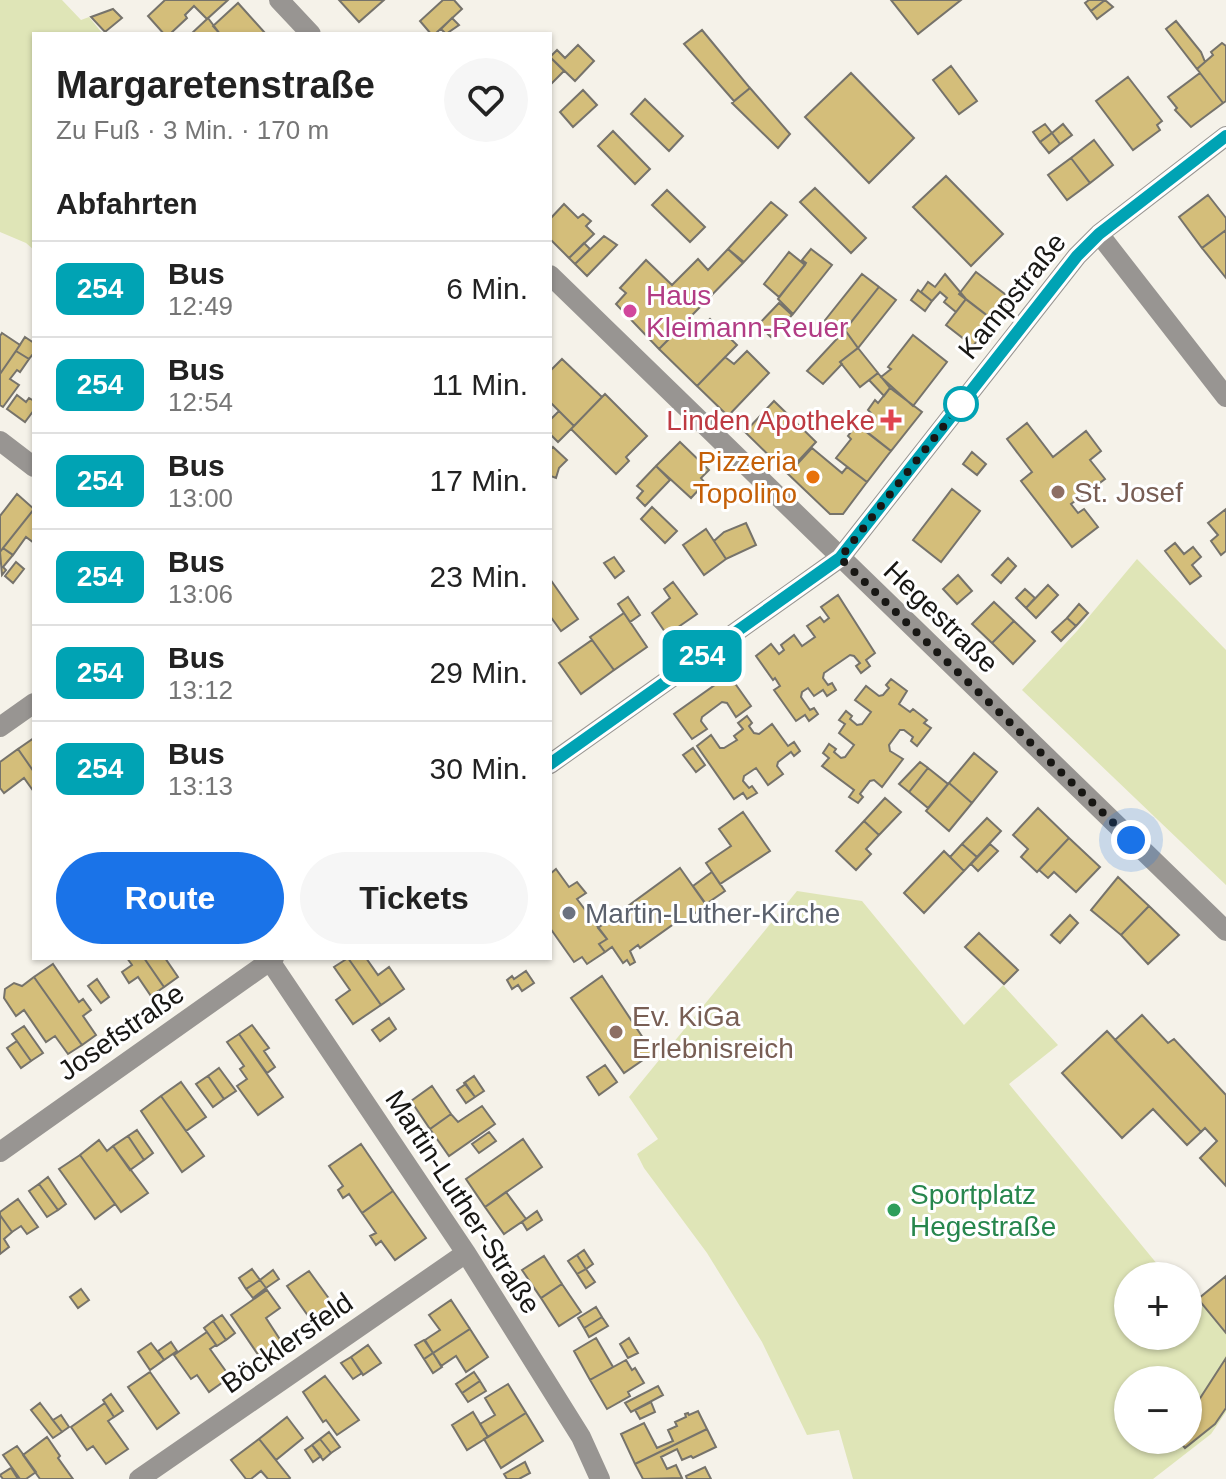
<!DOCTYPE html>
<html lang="de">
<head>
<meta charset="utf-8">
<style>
	body { margin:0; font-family:Helvetica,sans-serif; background:#f6f6f6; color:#222; height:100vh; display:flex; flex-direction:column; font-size:30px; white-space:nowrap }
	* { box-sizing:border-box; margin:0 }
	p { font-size:26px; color:#767676 }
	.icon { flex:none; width:44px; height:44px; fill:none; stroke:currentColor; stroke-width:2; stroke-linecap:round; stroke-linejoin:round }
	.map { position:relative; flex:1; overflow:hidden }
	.drawer { position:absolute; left:32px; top:32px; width:520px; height:928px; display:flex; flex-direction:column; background:#fff; border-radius:0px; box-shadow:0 2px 6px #0004 }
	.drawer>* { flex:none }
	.badge { padding:0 16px; border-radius:12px; font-size:28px; line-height:52px }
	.controls { position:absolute; left:1114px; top:1262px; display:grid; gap:16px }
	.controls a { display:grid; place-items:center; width:88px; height:88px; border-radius:50%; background:#fff; box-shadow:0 2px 6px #0004; font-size:40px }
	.you { position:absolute; width:40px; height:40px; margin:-20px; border:6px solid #fff; border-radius:50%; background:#1a73e8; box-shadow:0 0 0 12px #1a73e833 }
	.map>.badge { position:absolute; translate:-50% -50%; box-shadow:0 0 0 4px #fff }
	h2 { padding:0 24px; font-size:30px; line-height:72px }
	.round { display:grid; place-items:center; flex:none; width:84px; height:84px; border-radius:42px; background:#f6f6f6 }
	.summary { display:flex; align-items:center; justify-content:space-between; height:136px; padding:0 24px }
	h1 { font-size:38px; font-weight:800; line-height:60px }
	.button { display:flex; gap:16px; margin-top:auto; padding:16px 24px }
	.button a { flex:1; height:92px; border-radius:48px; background:#1a73e8; color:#fff; font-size:32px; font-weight:800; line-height:92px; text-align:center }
	.button a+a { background:#f6f6f6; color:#222 }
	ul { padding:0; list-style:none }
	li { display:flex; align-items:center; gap:24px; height:96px; padding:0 24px; border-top:2px solid #e0e0e0 }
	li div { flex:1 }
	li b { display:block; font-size:30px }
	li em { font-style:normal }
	li .badge { min-width:88px; font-weight:700; text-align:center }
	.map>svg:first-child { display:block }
	.green { fill:#dfe5b7; fill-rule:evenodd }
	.building { fill:#d4be7a; stroke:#76736b; stroke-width:2 }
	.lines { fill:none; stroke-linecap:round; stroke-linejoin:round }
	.minor { stroke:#989592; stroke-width:20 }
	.line-casing { stroke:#fff; stroke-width:18 }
	.line { stroke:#00a3b4; stroke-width:12 }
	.walk { stroke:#181714; stroke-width:8; stroke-dasharray:0 14.4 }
	.hotel-dot { fill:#d1479c; stroke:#fff; stroke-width:3 }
	.stop-dot { fill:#fff; stroke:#00a3b4; stroke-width:4 }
	.health-dot { fill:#e0444e; stroke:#fff; stroke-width:3 }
	.food-dot { fill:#e8710a; stroke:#fff; stroke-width:3 }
	.education-dot { fill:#8d6e63; stroke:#fff; stroke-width:3 }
	.worship-dot { fill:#6b7280; stroke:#fff; stroke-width:3 }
	.leisure-dot { fill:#2e9e5b; stroke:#fff; stroke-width:3 }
	.labels { text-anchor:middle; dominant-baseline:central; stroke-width:6; stroke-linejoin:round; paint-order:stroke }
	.hotel-label { font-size:28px; fill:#b23c85; stroke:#fff; text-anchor:start }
	.street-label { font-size:28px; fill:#181714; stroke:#fff }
	.health-label { font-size:28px; fill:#be3a42; stroke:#fff; text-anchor:end }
	.food-label { font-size:28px; fill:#c56008; stroke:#fff; text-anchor:end }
	.education-label { font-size:28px; fill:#785e54; stroke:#fff; text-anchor:start }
	.worship-label { font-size:28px; fill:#5b616d; stroke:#fff; text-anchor:start }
	.leisure-label { font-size:28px; fill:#27864d; stroke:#fff; text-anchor:start }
</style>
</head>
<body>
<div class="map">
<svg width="1226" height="1479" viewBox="0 0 1226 1479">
	<rect width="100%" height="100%" fill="#f5f2e9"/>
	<!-- green -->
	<path class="green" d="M0,0H62L81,20L89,17L103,34H34V250L26,243L0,232Z
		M1137,559L1226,650V885L1022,690L1077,631Z
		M797,891L862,901L964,1025L1003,985L1058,1045L1009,1084L1167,1276H1128V1336H1188V1287L1226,1333V1412L1211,1434L1153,1479H853L839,1430L807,1435L762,1342L707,1253L644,1168L637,1154L658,1139L629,1097ZM1128,1380H1188V1440H1128Z"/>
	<!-- building -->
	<path class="building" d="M165,0H228L207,19L194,6L185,15L187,18L170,34H164L148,16Z
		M339,0H384L359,22Z
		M443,0H454L462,9L435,34H431L420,21Z
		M891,0H961L918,34Z
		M1089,0H1105L1091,11L1085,3Z
		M1105,0L1113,7L1097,19L1091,11Z
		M238,3L265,33L264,34H220L213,26Z
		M113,9L122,18L105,32L91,17Z
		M208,18L220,34H191L207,19Z
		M452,18L459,25L446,34L441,29Z
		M1176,21L1201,52L1205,62L1197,69L1166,29Z
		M702,30L750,88L734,101L684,44Z
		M1222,43L1226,46V101L1223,103L1197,69L1213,55L1211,52Z
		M578,45L594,61L575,81L550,57L557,50L565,58Z
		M550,57L564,71L550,85Z
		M951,66L977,101L959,114L933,80Z
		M851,73L914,138L869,183L805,117Z
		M1200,73L1223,103L1191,127L1175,110L1177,108L1168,97Z
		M1128,77L1162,121L1157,125L1160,130L1133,150L1096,101Z
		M750,88L790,134L778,148L732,103Z
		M583,90L597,105L573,127L560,112Z
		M645,99L683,136L669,151L631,114Z
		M1045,124L1052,133L1040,142L1033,132Z
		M1063,124L1072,135L1060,144L1052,133Z
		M613,131L650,169L635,184L598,146Z
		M1052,133L1060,144L1049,153L1040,142Z
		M1094,140L1113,165L1090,183L1071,158Z
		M1071,158L1090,183L1067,200L1048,175Z
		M946,176L1003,234L971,266L913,207Z
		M815,188L866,238L851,253L800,202Z
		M667,190L705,227L690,242L652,205Z
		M1208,195L1226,218V230L1202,248L1179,217Z
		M771,202L787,215L744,262L728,249Z
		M564,204L578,218L583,214L591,221L586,226L594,234L569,258L550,239V219Z
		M1226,230V278L1202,248Z
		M604,236L617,245L587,276L575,264Z
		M584,243L590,249L575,264L569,258Z
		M728,249L743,263L659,349L616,304L626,293L620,288L646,260L672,285L698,259L708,270Z
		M811,249L832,265L793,314L778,299L806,263L802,260Z
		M789,252L805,265L779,297L764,284Z
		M976,272L1010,298L993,320L959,294Z
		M862,274L879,287L839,337L822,324Z
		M945,274L966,299L956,312L944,302L947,298L940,292L932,301L921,292L928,282L935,287Z
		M879,287L896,300L858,348L845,330Z
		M918,290L932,301L925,311L911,300Z
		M966,299L993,320L973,346L946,325Z
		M779,303L792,315L771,337L758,325Z
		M710,319L737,345L697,386L659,349L685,323L696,333Z
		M845,330L858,348L840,362L842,364L823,384L807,371Z
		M2,333L20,345L0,374V336Z
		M913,335L947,362L913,406L881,377L891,369L888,367Z
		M25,337L34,343V353L29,359L16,351Z
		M858,348L878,373L860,387L840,362Z
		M16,351L29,359L20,372L17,370L10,379L19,385L3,407L0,405V374Z
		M747,351L769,373L728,416L697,386L725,357L734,364Z
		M562,359L602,397L574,426L550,402V371Z
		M878,373L890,388L884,396L869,380Z
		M890,388L922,412L891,451L860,427L871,413L868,410L875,400L878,403Z
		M605,394L647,436L626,457L629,461L616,474L571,429Z
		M17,395L26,402L29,398L34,401V410L25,422L7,409Z
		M774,401L816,442L787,473L745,432Z
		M559,411L574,426L558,442L550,434V420Z
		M1027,423L1053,457L1086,431L1101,451L1090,460L1105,479L1071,504L1078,513L1084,509L1098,527L1072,547L1021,481L1032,472L1007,439Z
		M857,424L891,451L867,482L836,458L851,439L848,436Z
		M680,442L709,470L701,478L705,483L691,498L656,466Z
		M553,447L567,460L559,468L556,478L551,476L550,480V450Z
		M812,448L842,473L847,467L867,482L843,514H830L788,474Z
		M972,452L986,464L977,475L963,464Z
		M656,466L670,480L645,506L637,498L643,491L637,486Z
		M952,489L980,511L941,562L913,540Z
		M17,494L34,509L0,552V516Z
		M652,507L677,531L665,543L641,519Z
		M34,509V543L26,537L13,555L3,548Z
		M1226,509V551L1221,555L1211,541L1218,535L1208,523Z
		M746,523L756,545L726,559L714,541L724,532Z
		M706,529L726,559L704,575L683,545Z
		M1175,543L1184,554L1193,547L1201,557L1192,565L1201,576L1190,584L1165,551Z
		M3,548L13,555L3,567L6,570L2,575L0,552Z
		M614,557L624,571L615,578L604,563Z
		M1008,558L1016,566L1001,583L992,575Z
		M16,562L24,569L13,583L5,576Z
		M958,575L972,591L957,604L943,589Z
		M550,579L578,619L561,631L550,616Z
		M673,582L697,614L671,632L668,629L665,632L652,613L670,598L664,589Z
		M1048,585L1058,595L1036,618L1026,608Z
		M1025,589L1035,598L1026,608L1016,598Z
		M838,595L875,653L866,660L870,666L861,673L856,666L860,663L854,656L850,655L824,673L823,678L828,685L832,683L836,690L827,696L823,690L814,696L808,688L802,692L801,697L810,710L814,708L818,714L809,721L805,715L796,721L774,690L780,686L775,678L773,680L756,656L771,644L779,654L784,650L781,645L794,635L802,646L815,637L807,626L820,617L824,622L829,618L821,607Z
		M628,597L640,615L630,622L618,604Z
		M994,602L1014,621L992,643L972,624Z
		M1079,604L1088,613L1076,626L1067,618Z
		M624,613L647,647L614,670L590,637Z
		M1067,618L1076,626L1061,641L1052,632Z
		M1014,621L1035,641L1013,664L992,643Z
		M592,640L614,670L581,694L559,663Z
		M729,675L751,706L736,717L727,703L722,702L702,717L701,721L707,729L692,739L674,714Z
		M891,679L907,691L899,704L910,712L913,709L927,720L924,723L931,728L917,746L911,741L913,737L904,730H900L889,745L890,751L903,759L882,787L874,780L870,781L860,794L863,797L858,803L849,797L854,790L822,766L829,758L823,753L829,744L836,749L834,752L841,758L845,757L854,745L839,733L845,724L839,720L846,711L852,716L850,719L857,725L862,724L871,712L855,700L866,686L879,696L883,695L889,688L886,685Z
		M747,716L752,723L749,726L754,733L759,734L772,724L788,746L794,742L800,751L794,756L791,752L778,762L777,766L783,774L768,785L756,768L744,776L743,781L749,788L752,786L757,793L747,799L743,793L734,799L697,746L711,735L720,748H724L737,740L734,736L743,729L738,723Z
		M34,738V772L18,749Z
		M693,748L705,765L696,772L683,755Z
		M18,749L34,772V792L24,778L4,793L0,788V762Z
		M974,753L997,772L972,803L949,783Z
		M920,762L928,768L909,792L899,784Z
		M928,768L948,784L928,808L909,792Z
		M949,783L972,803L949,831L926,811Z
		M885,798L901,812L879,835L864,821Z
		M1038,808L1069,838L1037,872L1021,857L1028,849L1013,835Z
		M743,812L770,851L720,884L706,863L731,846L719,829Z
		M987,818L1001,831L977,857L962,844Z
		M864,821L879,835L866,849L871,854L856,870L836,851Z
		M1069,838L1100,867L1076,892L1054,872L1048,878L1039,870Z
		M962,844L977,857L964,871L950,857Z
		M990,844L998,851L978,871L971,864Z
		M944,851L964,871L924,913L904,893Z
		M680,868L706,905L680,924L678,921L640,948L638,945L630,951L635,962L630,965L627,960L623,963L612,947L605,952L599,944L607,939L598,928Z
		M556,869L569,887L577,882L586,893L577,899L607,939L599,944L605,952L587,964L582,957L574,962L550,928V874Z
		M712,872L725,891L706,904L693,886Z
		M1118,877L1149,906L1121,935L1091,910Z
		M1149,906L1179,935L1148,964L1121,935Z
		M1070,915L1078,923L1060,943L1051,935Z
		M979,933L1018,970L1004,984L965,947Z
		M127,958H144L164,987L151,996L138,977L129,983L122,972L132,965Z
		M144,958H165L178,977L164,987Z
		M348,958L381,1005L353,1024L336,1000L350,990L334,967Z
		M348,958H366L378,975L389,967L404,989L381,1005Z
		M53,964L79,1002L83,999L91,1010L83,1016L96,1035L82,1045L34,977Z
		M526,971L534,983L522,991L518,985L512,989L507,980L512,976L514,979Z
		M602,976L653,1053L624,1073L571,998Z
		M34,977L82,1045L68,1054L55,1036L46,1042L24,1010L16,1016L4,998L5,989L14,983L22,986Z
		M97,979L109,997L101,1003L88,986Z
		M1142,1015L1168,1043L1174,1039L1226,1095V1186L1200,1158L1217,1141L1205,1128L1201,1132L1115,1040Z
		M389,1018L396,1029L380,1041L372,1030Z
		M252,1025L269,1048L264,1051L275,1067L267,1073L239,1034Z
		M24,1026L43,1053L31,1061L12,1034Z
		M1107,1031L1201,1132L1187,1145L1153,1109L1122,1138L1062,1073Z
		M239,1034L283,1097L258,1115L237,1086L247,1079L240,1069L244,1066L227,1042Z
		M17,1041L31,1061L21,1068L7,1048Z
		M605,1065L617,1082L599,1095L587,1077Z
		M219,1068L236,1091L224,1099L208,1076Z
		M208,1076L224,1099L213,1107L196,1084Z
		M474,1076L484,1091L475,1097L464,1083Z
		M181,1082L206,1117L186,1131L161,1096Z
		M466,1084L475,1097L466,1103L457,1090Z
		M432,1086L451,1114L430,1129L411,1101Z
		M161,1096L204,1156L182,1172L141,1111Z
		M482,1106L495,1124L449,1156L430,1129L451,1114L458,1122Z
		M137,1130L153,1153L144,1160L128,1136Z
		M489,1132L496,1141L479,1153L472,1144Z
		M128,1136L144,1160L130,1170L113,1146Z
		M523,1139L542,1167L485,1207L466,1179Z
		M99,1140L107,1151L113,1146L148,1193L121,1212L80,1155Z
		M361,1144L393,1191L362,1213L349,1194L343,1198L338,1190L343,1186L329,1166Z
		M80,1155L115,1204L95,1219L59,1169Z
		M48,1177L66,1204L58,1210L39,1184Z
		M39,1184L58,1210L47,1217L29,1191Z
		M393,1191L426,1238L395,1260L381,1241L376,1245L370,1236L376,1233L362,1213Z
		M506,1192L526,1219L504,1234L485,1207Z
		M18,1199L38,1227L27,1234L21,1226L12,1232L0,1215V1212Z
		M537,1211L542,1220L527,1230L522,1222Z
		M0,1215L12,1232L4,1239L9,1247L0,1254Z
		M584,1250L593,1264L586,1269L577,1255Z
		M577,1255L586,1269L577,1274L568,1261Z
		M544,1256L562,1284L541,1298L522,1270Z
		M252,1269L260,1280L246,1289L239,1278Z
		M586,1269L595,1282L586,1288L577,1274Z
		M273,1270L279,1279L266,1288L260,1280Z
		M309,1271L338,1311L316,1327L287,1286Z
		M1226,1276V1333L1198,1299Z
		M260,1280L266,1288L253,1298L246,1289Z
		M562,1284L581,1312L559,1326L541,1298Z
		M81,1289L89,1300L78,1308L70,1297Z
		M267,1290L280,1308L266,1318L281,1341L259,1356L231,1315Z
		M451,1300L470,1329L433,1353L425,1340L440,1330L429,1315Z
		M596,1307L602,1317L584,1328L578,1318Z
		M222,1315L235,1333L226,1340L213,1321Z
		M602,1317L608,1326L589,1337L584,1328Z
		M213,1321L226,1340L217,1346L204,1328Z
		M470,1329L488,1357L466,1372L456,1356L441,1366L433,1353Z
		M207,1332L216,1345L210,1349L230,1377L209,1392L197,1375L191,1379L174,1355Z
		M596,1338L613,1367L590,1380L574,1351Z
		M629,1338L638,1353L628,1358L620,1344Z
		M424,1340L433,1353L424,1359L415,1345Z
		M171,1342L177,1351L164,1360L158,1351Z
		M151,1343L164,1360L150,1370L138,1352Z
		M368,1345L381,1363L363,1375L351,1357Z
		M433,1353L442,1367L433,1373L424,1359Z
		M351,1357L362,1373L353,1379L341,1363Z
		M1226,1358V1408L1215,1424L1185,1448L1178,1440H1188V1411L1195,1406Z
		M626,1360L632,1370L635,1368L644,1383L628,1392L630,1396L607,1409L590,1380Z
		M150,1372L179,1413L157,1429L128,1387Z
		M474,1372L480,1381L462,1393L456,1384Z
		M325,1376L359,1420L337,1435L326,1420L323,1422L303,1392Z
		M480,1381L486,1391L468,1402L462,1393Z
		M508,1384L526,1413L488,1437L480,1424L495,1415L485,1398Z
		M658,1386L663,1395L631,1412L625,1403Z
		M111,1394L123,1411L114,1417L103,1400Z
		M651,1402L655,1412L640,1419L635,1410Z
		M40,1403L62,1432L53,1438L31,1410Z
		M105,1403L114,1417L108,1421L128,1449L106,1464L93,1446L87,1450L71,1427Z
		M698,1411L707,1429L635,1464L621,1434L644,1423L657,1448L673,1441L668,1430L677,1426L675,1422L686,1417L685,1414L688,1413L689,1415Z
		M473,1412L488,1437L467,1450L452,1425Z
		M526,1413L543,1441L501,1468L484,1439Z
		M61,1415L69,1427L62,1432L51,1418L53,1420Z
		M287,1417L303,1438L276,1460L259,1439Z
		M707,1429L716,1447L693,1458L691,1456L682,1460L677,1449L661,1457L667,1469L676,1465L682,1478L643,1479L635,1464Z
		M329,1432L340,1447L331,1453L320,1439Z
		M47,1437L60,1456L58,1458L73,1479H40L23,1455Z
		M259,1439L290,1478L289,1479H268L261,1471L251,1479H246L231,1460Z
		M320,1439L331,1453L323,1460L312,1445Z
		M312,1445L321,1456L313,1462L305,1450Z
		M17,1446L36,1472L26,1479H20L3,1455Z
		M525,1462L530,1473L519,1479H507L504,1474Z
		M705,1467L711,1479H687L686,1476Z
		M11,1468L18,1479H3L0,1475Z"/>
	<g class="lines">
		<!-- minor -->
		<path class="minor" d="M279,0L311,34
			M1099,234L1226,397
			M550,275L1226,931
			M0,441L34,467
			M0,727L34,703
			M550,764L840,558L1077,256L1099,234L1226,136
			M270,961L466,1253L581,1437L600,1479
			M0,1152L274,958
			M139,1479L466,1253"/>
	</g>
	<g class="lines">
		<defs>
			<path id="line" d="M550,764L840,558L1077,256L1099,234L1226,136"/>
		</defs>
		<!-- line casing -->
		<use href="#line" class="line-casing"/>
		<!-- line -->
		<use href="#line" class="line"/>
		<!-- walk -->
		<path class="walk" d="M961,404L840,558L1131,840"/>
	</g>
	<!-- markers -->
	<circle class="hotel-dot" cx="630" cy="311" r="8"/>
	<circle class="stop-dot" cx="961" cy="404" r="16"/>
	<path class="health-dot" d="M887 408h8v8h8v8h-8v8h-8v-8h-8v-8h8z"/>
	<circle class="food-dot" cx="813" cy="477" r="8"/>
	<g class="education-dot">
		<circle cx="1058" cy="492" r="8"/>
		<circle cx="616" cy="1032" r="8"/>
	</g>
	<circle class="worship-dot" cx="569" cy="913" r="8"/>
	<circle class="leisure-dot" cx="894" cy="1210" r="8"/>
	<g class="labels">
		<!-- hotel labels -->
		<g class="hotel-label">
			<text x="646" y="295">Haus<tspan x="646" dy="32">Kleimann-Reuer</tspan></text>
		</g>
		<!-- street labels -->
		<g class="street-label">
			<text transform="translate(1012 296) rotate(-51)">Kampstraße</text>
			<text transform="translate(941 617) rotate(44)">Hegestraße</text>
			<text transform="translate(121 1032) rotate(-35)">Josefstraße</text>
			<text transform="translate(463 1202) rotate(57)">Martin-Luther-Straße</text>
			<text transform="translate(287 1343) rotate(-35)">Böcklersfeld</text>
		</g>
		<!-- health labels -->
		<g class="health-label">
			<text x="875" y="420">Linden Apotheke</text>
		</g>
		<!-- food labels -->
		<g class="food-label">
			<text x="797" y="461">Pizzeria<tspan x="797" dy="32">Topolino</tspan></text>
		</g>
		<!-- education labels -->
		<g class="education-label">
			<text x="1074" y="492">St. Josef</text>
			<text x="632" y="1016">Ev. KiGa<tspan x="632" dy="32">Erlebnisreich</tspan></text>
		</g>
		<!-- worship labels -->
		<g class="worship-label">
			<text x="585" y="913">Martin-Luther-Kirche</text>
		</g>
		<!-- leisure labels -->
		<g class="leisure-label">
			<text x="910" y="1194">Sportplatz<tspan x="910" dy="32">Hegestraße</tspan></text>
		</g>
	</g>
</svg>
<div class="controls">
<a>+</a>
<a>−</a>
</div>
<div class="you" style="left:1131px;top:840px"></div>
<b class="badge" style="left:702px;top:656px;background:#00a3b4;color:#fff">254</b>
<section class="drawer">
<div class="summary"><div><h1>Margaretenstraße</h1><p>Zu Fuß · 3 Min. · 170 m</p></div><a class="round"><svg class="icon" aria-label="heart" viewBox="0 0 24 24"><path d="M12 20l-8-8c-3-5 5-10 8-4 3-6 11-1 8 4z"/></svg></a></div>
<h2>Abfahrten</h2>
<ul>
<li><span class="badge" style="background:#00a3b4;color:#fff">254</span><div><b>Bus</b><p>12:49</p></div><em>6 Min.</em></li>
<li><span class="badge" style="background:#00a3b4;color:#fff">254</span><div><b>Bus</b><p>12:54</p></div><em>11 Min.</em></li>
<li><span class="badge" style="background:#00a3b4;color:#fff">254</span><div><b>Bus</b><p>13:00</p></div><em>17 Min.</em></li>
<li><span class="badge" style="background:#00a3b4;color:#fff">254</span><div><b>Bus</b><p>13:06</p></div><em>23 Min.</em></li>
<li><span class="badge" style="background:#00a3b4;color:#fff">254</span><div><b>Bus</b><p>13:12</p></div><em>29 Min.</em></li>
<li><span class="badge" style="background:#00a3b4;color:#fff">254</span><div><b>Bus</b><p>13:13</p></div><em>30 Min.</em></li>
</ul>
<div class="button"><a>Route</a><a>Tickets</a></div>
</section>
</div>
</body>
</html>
